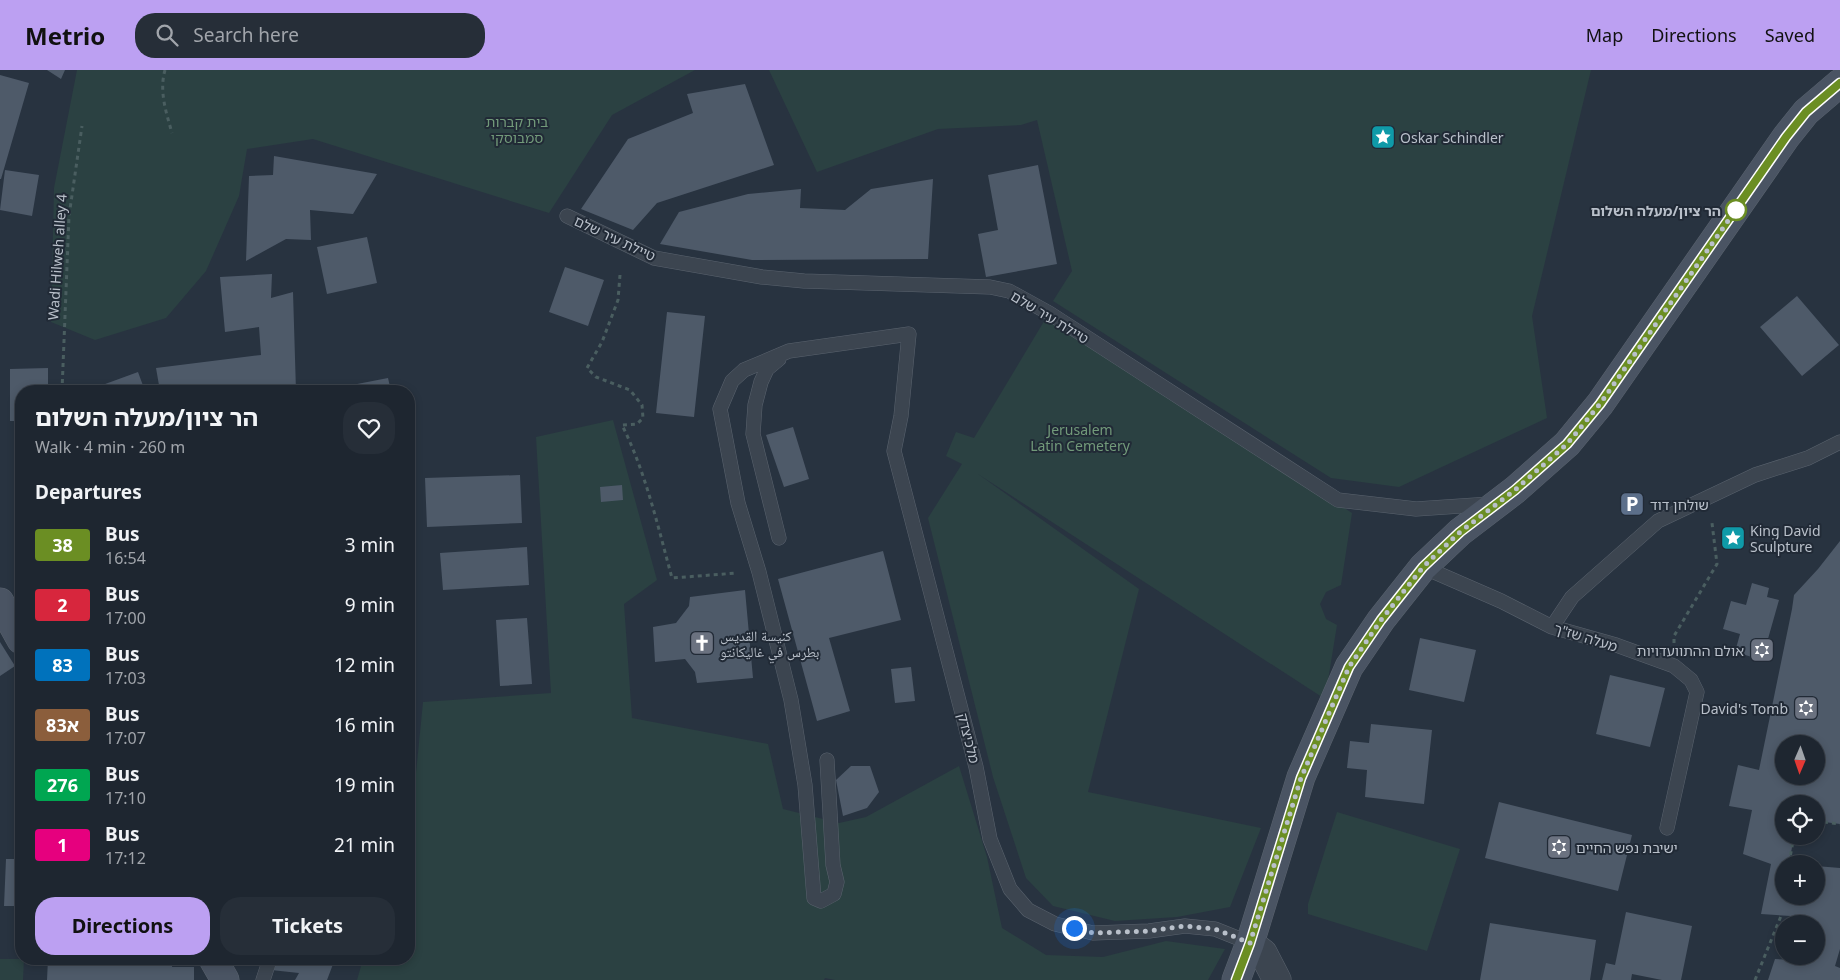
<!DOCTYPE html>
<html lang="en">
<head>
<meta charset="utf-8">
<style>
	body { margin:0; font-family:"Noto Sans","Noto Naskh Arabic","Noto Sans Hebrew",sans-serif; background:#262e38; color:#f1f3f6; height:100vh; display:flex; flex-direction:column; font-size:19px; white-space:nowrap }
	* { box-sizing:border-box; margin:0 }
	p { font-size:16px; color:#a1a5ab }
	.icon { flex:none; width:28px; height:28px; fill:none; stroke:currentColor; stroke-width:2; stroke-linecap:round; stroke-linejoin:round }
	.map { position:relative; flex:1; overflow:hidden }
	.drawer { position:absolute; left:15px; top:315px; width:400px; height:580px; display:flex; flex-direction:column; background:#1e2630; border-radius:20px; box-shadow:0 2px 8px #0003,0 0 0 1px #3c434c }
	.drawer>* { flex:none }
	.badge { padding:0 10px; border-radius:4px; font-size:18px; line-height:32px }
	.needle { width:32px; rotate:182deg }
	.buttons { position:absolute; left:1775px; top:665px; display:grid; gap:10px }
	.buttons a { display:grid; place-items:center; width:50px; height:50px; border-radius:50%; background:#1e2630; box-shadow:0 2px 8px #0003,0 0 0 1px #3c434c; font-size:25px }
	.you { position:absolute; width:25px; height:25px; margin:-12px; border:4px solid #fff; border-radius:50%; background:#1a73e8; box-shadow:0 0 0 8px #1a73e833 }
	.map>.badge { position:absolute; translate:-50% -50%; box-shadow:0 0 0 2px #fff }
	h2 { padding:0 20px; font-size:19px; line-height:45px }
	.round { display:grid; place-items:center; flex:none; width:52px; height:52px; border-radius:20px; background:#262e38 }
	.head { display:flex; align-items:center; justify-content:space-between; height:85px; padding:0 20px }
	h1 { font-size:24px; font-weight:700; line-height:38px }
	.cta { display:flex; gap:10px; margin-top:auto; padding:10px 20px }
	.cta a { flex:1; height:58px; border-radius:20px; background:#bca0f2; color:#111; font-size:20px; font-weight:700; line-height:58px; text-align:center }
	.cta a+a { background:#262e38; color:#f1f3f6 }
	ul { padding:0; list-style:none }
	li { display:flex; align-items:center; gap:15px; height:60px; padding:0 20px }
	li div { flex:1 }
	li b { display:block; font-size:19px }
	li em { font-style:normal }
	li .badge { min-width:55px; font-weight:700; text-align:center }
	header { display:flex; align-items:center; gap:30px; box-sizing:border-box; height:70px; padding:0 25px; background:#bca0f2; color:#111 }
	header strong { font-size:24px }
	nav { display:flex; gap:28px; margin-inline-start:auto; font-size:18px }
	.search { width:350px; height:45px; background:#262e38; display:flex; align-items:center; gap:12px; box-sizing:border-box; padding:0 18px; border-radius:20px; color:#a1a5ab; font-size:19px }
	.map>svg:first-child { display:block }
	.green { fill:#2b4142 }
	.building { fill:#4e5a69; fill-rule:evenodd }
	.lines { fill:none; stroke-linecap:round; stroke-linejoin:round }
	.lane-casing { stroke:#5a636e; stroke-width:15 }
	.street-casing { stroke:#5a636e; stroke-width:29 }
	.secondary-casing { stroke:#5a636e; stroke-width:29 }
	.path { stroke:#4a5e60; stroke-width:3; stroke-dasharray:4 4; stroke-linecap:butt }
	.lane { stroke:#3c4550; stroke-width:14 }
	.street { stroke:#3c4550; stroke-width:28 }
	.secondary { stroke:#4a5463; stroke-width:28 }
	.line-casing { stroke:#fff; stroke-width:11 }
	.line { stroke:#6b8e23; stroke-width:8 }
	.walk { stroke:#b9c0ca; stroke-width:5; stroke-dasharray:0 9 }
	.stop-dot { fill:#fff; stroke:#6b8e23; stroke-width:2.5 }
	.labels { text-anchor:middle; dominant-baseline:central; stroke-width:4; stroke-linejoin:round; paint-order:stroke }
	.park-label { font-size:14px; fill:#729a7a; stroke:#212a36 }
	.poi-label { font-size:14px; fill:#b9c0ca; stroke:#212a36; text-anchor:start }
	.stop-label { font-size:14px; font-weight:bold; fill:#b9c0ca; stroke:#212a36; text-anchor:end }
	.street-label { font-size:14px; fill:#b9c0ca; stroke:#212a36 }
</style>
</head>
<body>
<header>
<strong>Metrio</strong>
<div class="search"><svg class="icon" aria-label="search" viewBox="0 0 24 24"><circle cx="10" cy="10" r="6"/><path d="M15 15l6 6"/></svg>Search here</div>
<nav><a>Map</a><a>Directions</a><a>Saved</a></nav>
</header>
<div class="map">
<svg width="1840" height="910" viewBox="0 0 1840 910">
	<rect width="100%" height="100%" fill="#283340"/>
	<!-- green -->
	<path class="green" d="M77,0H695L612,45L549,143L313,69L247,79L239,126L206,201L166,248L95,270L51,252L54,118Z
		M769,0H1591L1532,246L1547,348L1399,417L1331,408L1053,231L1072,201L1037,50L1021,55L938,59L817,102Z
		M1049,243L1352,443L1341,515L1326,522L1320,534L1326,549L1337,555L1325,629L978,404L1139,519L1088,722L1261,758L1230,837L1177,847L1115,851L1053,836L1026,808L993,707L928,448L962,394L946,386L956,362L974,368Z
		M613,350L657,510L624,534L632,648L768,674L783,739L839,753L866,747L959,696L987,787L1002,858L1046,885L1103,887L1166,871L1225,879L1208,910H835L825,908L824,910H357L363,889H409V731L416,703L423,632L551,623L536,367Z
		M1337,742L1460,779L1427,881L1308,844V834Z
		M0,889H24L23,910H0Z"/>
	<!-- building -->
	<path class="building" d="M47,0H65L61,9Z
		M0,5L29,13L1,109H0Z
		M745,14L774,95L657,133L633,160L581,139L628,69L693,43L687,24Z
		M274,86L377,104L353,144L310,140L311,170L286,169L246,191L249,106L273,105Z
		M1038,95L1057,194L986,207L978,164L998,160L988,105Z
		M5,100L39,105L32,146L0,140Z
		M933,109L928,189L752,190L660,174L679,142L748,124L801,119L800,138L845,140L871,119Z
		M367,167L377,213L327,224L317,177Z
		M565,197L604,210L588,256L549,242Z
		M272,204L271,228L293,222L296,321H160L156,298L261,285L259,257L225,262L220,207Z
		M1797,226L1839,275L1802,306L1760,257Z
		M667,242L705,246L694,347L656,343Z
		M48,298V321H21V351H10V299Z
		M138,302L145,321H86Z
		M388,308L391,321H353L352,315Z
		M793,357L809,409L784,417L766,365Z
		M520,405L522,453L427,457L425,408Z
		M622,415L623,430L601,432L600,417Z
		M1840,471V754L1816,751V734H1784V766H1794L1789,794H1784V826H1816V796L1840,798V879L1835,896L1840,898V910H1768L1775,889L1798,890L1799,886H1816V854H1789L1791,846L1761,844L1771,794L1743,784L1752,740L1729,736L1738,695L1759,700L1792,539L1794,525L1818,499ZM1784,674H1816V706H1784Z
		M527,477L529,515L443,520L440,483Z
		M883,481L901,550L829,568L850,641L817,651L778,509Z
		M1752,513L1769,518L1767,527L1779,530L1762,590L1735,582L1740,564L1723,559L1731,531L1746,535Z
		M745,520L753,608L697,613L695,602L685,589L655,592L653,557L676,553L689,536L690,527Z
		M527,548L532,614L500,616L496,550Z
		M1420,568L1476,580L1464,632L1409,620Z
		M0,572L15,596L0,606Z
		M911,597L915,631L895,633L891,599Z
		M1610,605L1665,618L1650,677L1596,664Z
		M1371,654L1432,660L1424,734L1365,727L1367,700L1347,698L1350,671L1369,673Z
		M851,696H870L879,722L867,738L843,746L836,710Z
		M1499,732L1632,765L1618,821L1485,788Z
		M6,789H21V836H4Z
		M1626,842L1692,856L1681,910H1662L1632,904L1631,910H1602L1606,893L1615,895Z
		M1490,853L1596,870L1590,910H1480Z
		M48,889L94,893V889H173L172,897H194V910H47Z
		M275,889H335L327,910H295L299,903L271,900Z"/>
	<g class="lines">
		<defs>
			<path id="lane" d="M567,146L654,188L762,207L804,211L990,217L1009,221L1049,243L1338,430L1416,439L1490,434
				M779,289L767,299L761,312L755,335L753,364L779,468
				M1423,497L1501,531L1552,557L1616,575L1674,596L1691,610L1697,622L1667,758
				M1552,557L1572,527L1658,451L1755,405L1808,388L1840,372
				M827,690L833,795L837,812L834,824L821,831L814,828L805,715L791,630L759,502L738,433L720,339L732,311L744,300L789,281L909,264L901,346L894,381L976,697L990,769L1010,819L1028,840L1055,854L1093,863L1149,861L1185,856L1215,859L1250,873
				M263,910L270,889"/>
			<path id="street" d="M1250,873L1263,883L1277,910"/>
			<path id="secondary" d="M0,532L21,570
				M213,889L225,910
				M1236,910L1250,873L1301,707L1349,597L1381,550L1423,497L1460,462L1515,420L1567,374L1600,334L1786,67L1806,42L1840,13"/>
		</defs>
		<!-- lane casing -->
		<use href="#lane" class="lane-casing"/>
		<!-- street casing -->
		<use href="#street" class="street-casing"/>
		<!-- secondary casing -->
		<use href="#secondary" class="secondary-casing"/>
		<!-- path -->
		<path class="path" d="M165,0C159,21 166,42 172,63
			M620,205L618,230L602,272L587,298L596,307L630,320L642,335L643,348L637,354L622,355C646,403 658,457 672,508L737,503
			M62,321L69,146L82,56
			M1674,573V566L1717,494L1712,453
			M1816,751L1840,754
			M1789,793L1794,766
			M1755,910L1781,846"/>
		<!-- lane -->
		<use href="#lane" class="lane"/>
		<!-- street -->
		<use href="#street" class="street"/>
		<!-- secondary -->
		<use href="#secondary" class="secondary"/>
	</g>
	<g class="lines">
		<defs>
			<path id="line" d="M1236,910L1250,873L1301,708L1349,597L1381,550L1423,497L1460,462L1515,420L1567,374L1600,334L1786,67L1806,42L1840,13"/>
		</defs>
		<!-- line casing -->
		<use href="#line" class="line-casing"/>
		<!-- line -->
		<use href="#line" class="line"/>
		<!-- walk -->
		<path class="walk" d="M1074,858L1093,863L1149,861L1185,856L1215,859L1250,873L1301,708L1349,597L1381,550L1423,497L1460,462L1515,420L1567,374L1600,334L1737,138L1736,140"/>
	</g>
	<!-- icons -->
	<defs>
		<symbol id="sight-square" viewBox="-11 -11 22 22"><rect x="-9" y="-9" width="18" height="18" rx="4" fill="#0f9aa8" stroke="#212a36"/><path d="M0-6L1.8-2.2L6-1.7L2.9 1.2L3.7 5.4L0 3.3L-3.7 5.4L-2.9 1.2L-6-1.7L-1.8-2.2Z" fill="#fff"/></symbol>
		<symbol id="parking-square" viewBox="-11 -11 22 22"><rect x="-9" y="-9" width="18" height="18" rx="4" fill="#5c6f8a" stroke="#212a36"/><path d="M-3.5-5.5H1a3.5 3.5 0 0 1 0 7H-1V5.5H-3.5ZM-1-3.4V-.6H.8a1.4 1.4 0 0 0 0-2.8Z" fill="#fff"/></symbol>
		<symbol id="church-square" viewBox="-11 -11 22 22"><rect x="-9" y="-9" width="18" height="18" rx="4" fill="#6b7280" stroke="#212a36"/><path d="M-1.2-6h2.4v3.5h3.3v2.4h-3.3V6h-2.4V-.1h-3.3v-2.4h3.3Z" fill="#fff"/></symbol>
		<symbol id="synagogue-square" viewBox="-11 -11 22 22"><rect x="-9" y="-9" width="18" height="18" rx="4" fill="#6b7280" stroke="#212a36"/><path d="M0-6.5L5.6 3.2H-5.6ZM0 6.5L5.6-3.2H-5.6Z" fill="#fff"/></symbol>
	</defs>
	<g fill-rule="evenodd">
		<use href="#sight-square" x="1369" y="53" width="28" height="28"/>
		<use href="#parking-square" x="1618" y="420" width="28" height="28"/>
		<use href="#sight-square" x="1719" y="454" width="28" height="28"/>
		<use href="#church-square" x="688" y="559" width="28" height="28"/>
		<use href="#synagogue-square" x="1748" y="566" width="28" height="28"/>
		<use href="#synagogue-square" x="1792" y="624" width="28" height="28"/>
		<use href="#synagogue-square" x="1545" y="763" width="28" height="28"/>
	</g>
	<!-- markers -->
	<circle class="stop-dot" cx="1736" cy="140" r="10"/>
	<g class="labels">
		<!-- park labels -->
		<g class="park-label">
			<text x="517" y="51">בית קברות<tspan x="517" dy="16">סמבוסקי</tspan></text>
			<text x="1080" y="359">Jerusalem<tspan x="1080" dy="16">Latin Cemetery</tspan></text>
		</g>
		<!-- poi labels -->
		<g class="poi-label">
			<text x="1400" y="67">Oskar Schindler</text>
			<text x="1650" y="434">שולחן דוד</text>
			<text x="1750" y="460">King David<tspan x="1750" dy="16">Sculpture</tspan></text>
			<text x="720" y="565">كنيسة القديس<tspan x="720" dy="16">بطرس في غاليكانتو</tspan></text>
			<text x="1744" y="580" text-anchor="end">אולם ההתוועדויות</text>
			<text x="1788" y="638" text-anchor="end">David's Tomb</text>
			<text x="1576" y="777">ישיבת נפש החיים</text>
		</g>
		<!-- stop labels -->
		<g class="stop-label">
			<text x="1721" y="140">הר ציון/מעלה השלום</text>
		</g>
		<!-- street labels -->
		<g class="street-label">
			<text transform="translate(615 168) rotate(25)">טיילת עיר שלם</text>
			<text transform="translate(57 187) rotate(-86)">Wadi Hilweh alley 4</text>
			<text transform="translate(1050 247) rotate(31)">טיילת עיר שלם</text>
			<text transform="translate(1586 567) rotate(17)">מעלה שז"ך</text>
			<text transform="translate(969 668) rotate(76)">מלכיצדק</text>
		</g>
	</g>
</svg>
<div class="buttons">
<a><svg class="needle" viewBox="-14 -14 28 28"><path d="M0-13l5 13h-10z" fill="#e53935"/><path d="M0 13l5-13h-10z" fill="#a1a5ab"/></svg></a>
<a><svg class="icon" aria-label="locate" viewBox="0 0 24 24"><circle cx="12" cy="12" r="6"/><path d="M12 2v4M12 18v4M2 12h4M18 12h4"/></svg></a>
<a>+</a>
<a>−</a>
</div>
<div class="you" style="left:1074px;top:858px"></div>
<section class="drawer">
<div class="head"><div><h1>הר ציון/מעלה השלום</h1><p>Walk · 4 min · 260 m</p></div><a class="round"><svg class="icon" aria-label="heart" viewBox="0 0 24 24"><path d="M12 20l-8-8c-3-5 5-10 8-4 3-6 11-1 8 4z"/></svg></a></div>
<h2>Departures</h2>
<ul>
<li><span class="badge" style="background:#6b8e23;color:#fff">38</span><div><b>Bus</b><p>16:54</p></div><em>3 min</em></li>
<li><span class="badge" style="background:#d7263d;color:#fff">2</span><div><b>Bus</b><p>17:00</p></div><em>9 min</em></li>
<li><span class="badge" style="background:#0072bc;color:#fff">83</span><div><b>Bus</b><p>17:03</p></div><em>12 min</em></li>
<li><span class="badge" style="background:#8b5e3c;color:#fff">83א</span><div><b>Bus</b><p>17:07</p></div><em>16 min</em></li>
<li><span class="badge" style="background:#00a651;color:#fff">276</span><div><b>Bus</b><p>17:10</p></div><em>19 min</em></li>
<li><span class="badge" style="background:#e6007e;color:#fff">1</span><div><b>Bus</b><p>17:12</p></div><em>21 min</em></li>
</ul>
<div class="cta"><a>Directions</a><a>Tickets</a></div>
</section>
</div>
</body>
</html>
